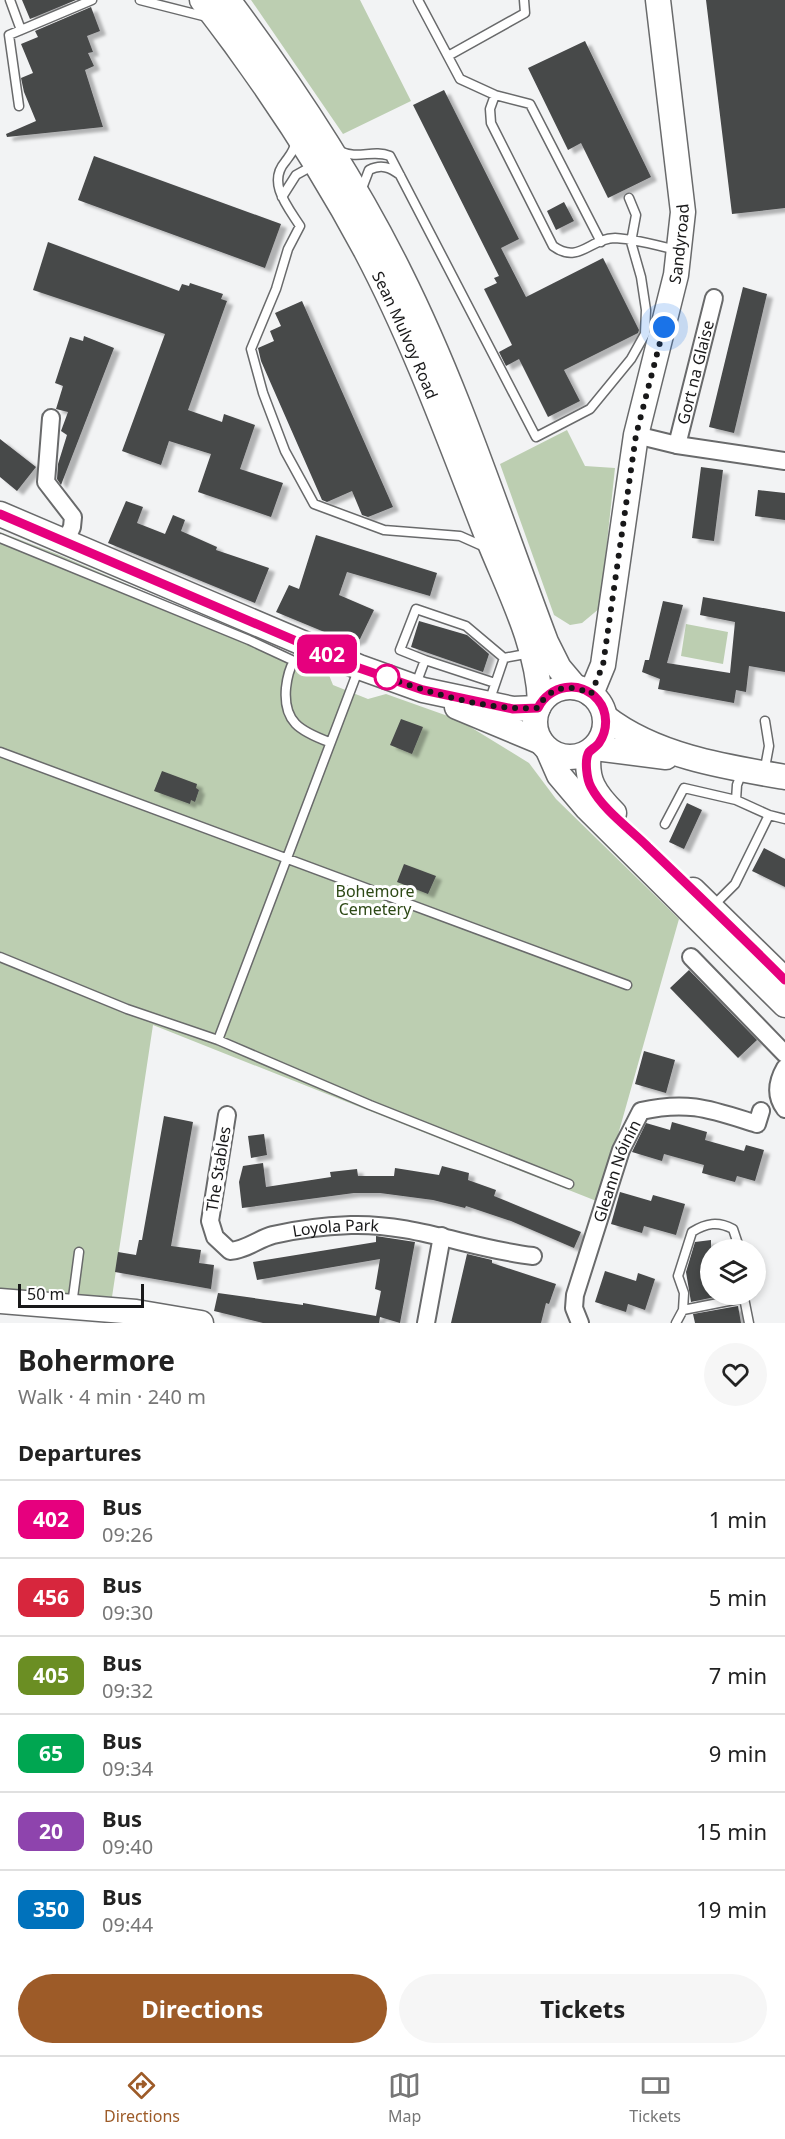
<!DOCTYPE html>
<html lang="en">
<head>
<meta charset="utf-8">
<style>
	body { margin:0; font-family:"Noto Sans",sans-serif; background:#f6f6f6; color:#222; height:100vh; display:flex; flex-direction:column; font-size:22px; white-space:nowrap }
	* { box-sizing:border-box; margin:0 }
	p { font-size:20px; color:#767676 }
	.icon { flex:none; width:33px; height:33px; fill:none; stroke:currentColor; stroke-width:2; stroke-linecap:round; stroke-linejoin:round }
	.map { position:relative; height:1323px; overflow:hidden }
	.side { display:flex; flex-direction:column; background:#fff; flex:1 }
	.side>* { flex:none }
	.badge { padding:0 12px; border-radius:9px; font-size:21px; line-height:39px }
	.buttons { position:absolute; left:700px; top:1239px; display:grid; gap:12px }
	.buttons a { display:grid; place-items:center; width:66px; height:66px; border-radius:50%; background:#fff; box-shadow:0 3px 9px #0003; font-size:30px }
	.scale { position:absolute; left:18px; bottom:15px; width:126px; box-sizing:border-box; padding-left:6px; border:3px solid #181819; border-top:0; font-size:16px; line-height:21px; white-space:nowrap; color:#181819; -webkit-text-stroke:4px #fff; paint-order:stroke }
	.you { position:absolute; width:30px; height:30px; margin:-15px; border:4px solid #fff; border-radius:50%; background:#1a73e8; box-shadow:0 0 0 9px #1a73e833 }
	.map>.badge { position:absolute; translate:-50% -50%; box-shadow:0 0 0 3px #fff }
	h2 { padding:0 18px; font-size:22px; line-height:54px }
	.round { display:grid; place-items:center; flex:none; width:63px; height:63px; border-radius:32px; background:#f6f6f6 }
	.overview { display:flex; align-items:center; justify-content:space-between; height:102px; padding:0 18px }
	h1 { font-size:28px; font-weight:700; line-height:45px }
	.primary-button { display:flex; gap:12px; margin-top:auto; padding:12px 18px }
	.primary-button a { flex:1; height:69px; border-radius:36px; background:#9d5b28; color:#fff; font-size:24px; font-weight:700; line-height:69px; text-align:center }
	.primary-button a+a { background:#f6f6f6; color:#222 }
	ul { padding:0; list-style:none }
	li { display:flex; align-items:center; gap:18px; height:78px; padding:0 18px; border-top:2px solid #e0e0e0 }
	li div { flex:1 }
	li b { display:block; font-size:22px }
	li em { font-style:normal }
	li .badge { min-width:66px; font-weight:700; text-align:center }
	.dock { display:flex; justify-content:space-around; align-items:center; height:84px; border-top:2px solid #e0e0e0; background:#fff; font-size:16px; color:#767676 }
	.dock a { display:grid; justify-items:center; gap:3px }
	.dock .active { color:#9d5b28 }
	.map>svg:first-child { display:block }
	.green { fill:#bcceb1 }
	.building { fill:#474849; filter:url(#shadow) }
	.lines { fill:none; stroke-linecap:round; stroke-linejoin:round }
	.lane-casing { stroke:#696a6b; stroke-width:11 }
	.street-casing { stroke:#696a6b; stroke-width:20 }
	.secondary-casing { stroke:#696a6b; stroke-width:27 }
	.lane { stroke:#fff; stroke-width:8 }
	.street { stroke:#fff; stroke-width:16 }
	.secondary { stroke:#fff; stroke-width:24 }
	.line-casing { stroke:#fff; stroke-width:14 }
	.line { stroke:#e6007e; stroke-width:9 }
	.walk { stroke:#181819; stroke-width:6; stroke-dasharray:0 10.8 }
	.stop-dot { fill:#fff; stroke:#e6007e; stroke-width:3 }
	.labels { text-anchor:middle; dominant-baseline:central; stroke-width:6; stroke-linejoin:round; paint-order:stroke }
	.street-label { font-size:16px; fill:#181819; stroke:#fff }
	.park-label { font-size:16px; fill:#2d4915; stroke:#fff }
</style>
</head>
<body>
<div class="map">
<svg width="785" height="1323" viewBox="0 0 785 1323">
	<defs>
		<filter id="shadow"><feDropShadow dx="6" dy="4" stdDeviation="1.5" flood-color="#0004"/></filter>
	</defs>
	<rect width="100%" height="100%" fill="#f2f3f4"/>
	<!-- green -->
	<path class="green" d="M251,0H360L411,101L343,134Z
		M567,430L585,466L615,468L600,608L582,623L570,625L554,615L500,464Z
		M0,532L57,554L327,670L333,685L368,699L386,694L459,720L529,763L556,799L679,919L599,1202L153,1025L112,1297L0,1289Z
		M686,624L728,632L723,664L681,656Z"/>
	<!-- building -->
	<path class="building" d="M22,0H76L30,19Z
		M706,0H785V208L732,214Z
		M91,7L100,31L87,36L93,52L88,53L94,66L85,70L103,127L7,137L6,134L36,121L24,92L21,78L33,73L21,44L38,37L35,31Z
		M585,41L651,177L608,198L581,143L568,150L528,68Z
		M444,90L519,239L501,248L526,297L603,258L639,330L638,333L564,370L580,401L548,417L519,359L506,366L499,352L512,345L484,289L497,283L494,278L499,276L413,105Z
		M94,156L281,224L265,268L78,200Z
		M564,202L574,221L556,230L547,211Z
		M48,242L179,291L182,284L189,286L190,283L223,294L221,299L227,301L188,410L222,422L224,414L255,425L240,469L283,483L271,517L198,492L211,454L169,441L161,465L122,451L165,334L33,290Z
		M743,287L767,294L734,433L709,427Z
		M302,301L393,507L368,517L362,515L352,491L327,502L322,500L261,361L258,348L274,341L270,331L281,326L275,313Z
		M84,336L114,348L61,485L57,479L58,464L67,435L61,431L68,412L56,409L63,386L55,383L70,337L83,341Z
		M0,439L36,467L17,491L0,477Z
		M701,467L723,470L714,541L692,538Z
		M758,490L785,493V520L755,516Z
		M126,501L143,507L137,523L165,534L173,515L185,520L181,531L217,547L216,550L269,568L255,603L108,543Z
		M316,535L437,573L430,596L347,572L339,595L374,610L360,639L351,643L276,612L289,585L299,589Z
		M703,597L785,612V672L749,666L746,692L736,690L734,703L658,689L660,679L642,672L645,660H649L663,601L683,605L667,663L730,673L735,622L700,615Z
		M419,621L467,635L489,654L483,672L411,647Z
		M401,719L423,727L412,754L390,745Z
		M162,771L197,784L196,788L199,790L195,802L191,800L190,804L154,791Z
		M687,803L702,810L684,849L669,842Z
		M764,848L785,859V887L752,871Z
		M404,864L436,876L428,894L397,882Z
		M689,970L757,1040L738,1058L670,988Z
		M644,1051L675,1060L666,1093L635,1084Z
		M164,1116L193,1122L171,1246L201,1250L199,1263L214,1265L211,1289L115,1272L118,1252L136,1255L139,1240H142Z
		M672,1122L707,1132L705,1140L744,1151L746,1145L764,1150L755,1181L737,1176L735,1182L702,1173L704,1165L664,1154L662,1161L632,1152L646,1123L670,1130Z
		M264,1134L267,1155L251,1158L248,1136Z
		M263,1163L266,1187L331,1177L330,1172L357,1169L358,1176H394L395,1168L439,1175L442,1166L469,1173L468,1180L496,1190L494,1196L581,1232L574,1248L511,1221L466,1206L465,1208L433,1200L380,1193H354L242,1208L239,1182L243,1166Z
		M620,1192L651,1201L653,1195L685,1204L676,1235L644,1226L642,1233L611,1224Z
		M376,1236L415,1242L400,1323L380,1317L379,1323H263L214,1311L218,1293L303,1305V1303L376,1316L381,1291L375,1289L380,1259L257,1280L253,1262L376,1242Z
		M711,1240V1294H729L691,1302L686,1272L695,1242Z
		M467,1254L492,1260V1263L556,1284L549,1304L546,1303L541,1323H451Z
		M605,1271L636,1281L638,1273L655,1279L645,1310L628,1304L626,1312L595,1302Z
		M738,1306L741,1323H695L693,1314Z"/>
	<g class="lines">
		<defs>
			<path id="lane" d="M10,0L21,30L92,0
				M140,0L207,17
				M418,0L460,79L495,95L530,104L601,242
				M448,56L525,13L524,0
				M495,95L490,109L491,123L553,246C579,265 590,238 615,238C634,239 657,245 676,250
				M19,106L9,35L21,30
				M295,142C295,150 290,155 285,162C267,183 288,207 300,226L288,249L276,289L251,349L263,393L285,451L314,504L384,530L460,536L487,548
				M339,151C359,160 372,149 390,156L536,437L590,409L631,359L645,334L646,310L641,277L631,242L636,215L629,198
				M361,191L369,170C381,164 390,167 400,175
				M282,197L296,175L314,165
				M0,538L249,640L294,661C289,669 287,679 286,688C283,722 300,731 329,742
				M425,660L400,650L416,609L466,626L504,658
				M416,684L425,660L495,683
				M489,702L504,658L531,653
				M0,752L627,985
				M764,773L769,746L765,721
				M769,815L785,819
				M665,824L684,788L736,800
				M714,905L735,884L769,815L736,800L737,785L742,772
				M0,957L127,1009L218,1040L370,1105L569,1184
				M218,1040L359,668
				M72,1305L79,1252
				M683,1310L684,1293L678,1276L692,1232C706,1223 718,1221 733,1229L740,1250
				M676,1323L683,1310L744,1298L749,1323"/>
			<g id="street">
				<path d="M51,418L46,482L73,517L72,527L65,543"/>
				<path d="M636,435L677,445L785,461"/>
				<path id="s1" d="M677,445L714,298"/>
				<path d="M691,957L785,1054"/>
				<path d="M785,1068C777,1082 775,1096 785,1109"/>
				<path id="s2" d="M227,1115L210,1221L215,1237L230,1251C246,1250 258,1239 273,1235C298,1229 326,1226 351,1225C414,1223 471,1249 533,1256"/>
				<path d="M426,1323L442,1236"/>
				<path id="s3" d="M580,1323L574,1308L575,1295L621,1150L641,1111C689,1100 712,1110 757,1124L761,1111"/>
			</g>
			<g id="secondary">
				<path id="s4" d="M202,0C263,79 319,163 366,251C413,340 448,436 485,531C506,585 538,643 540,702"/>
				<path d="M228,0C293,87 352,176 400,273C459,391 499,518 546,642L559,668L575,687"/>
				<path d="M0,514L359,667L423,690L513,709L538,708"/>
				<circle cx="570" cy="722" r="35"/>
				<path id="s5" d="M591,694L603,665L636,435L676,275L683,212L658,0"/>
				<path d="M457,707L541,742"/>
				<path d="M605,717C655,756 725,767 785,777"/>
				<path d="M595,748L666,757"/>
				<path d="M548,750L559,775L587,808L785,1005"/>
				<path d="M589,753C585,780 595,794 614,813"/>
				<path d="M693,890L785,980"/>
				<path d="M0,1301L136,1312L201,1323"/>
			</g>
		</defs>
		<!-- lane casing -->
		<use href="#lane" class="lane-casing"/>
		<!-- street casing -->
		<use href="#street" class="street-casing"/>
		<!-- secondary casing -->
		<use href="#secondary" class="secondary-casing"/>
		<!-- lane -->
		<use href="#lane" class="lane"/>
		<!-- street -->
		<use href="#street" class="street"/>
		<!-- secondary -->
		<use href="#secondary" class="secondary"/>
	</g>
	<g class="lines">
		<defs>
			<path id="line" d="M0,514L359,668L423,690L513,709L538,708C549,685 581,679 598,700C608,712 608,730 599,743C597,746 592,749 589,752C584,760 587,780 591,787C603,810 630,829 648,847C694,891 740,935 785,980"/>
		</defs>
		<!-- line casing -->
		<use href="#line" class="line-casing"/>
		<!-- line -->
		<use href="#line" class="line"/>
		<!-- walk -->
		<path class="walk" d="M387,677L378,674C427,692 485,711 538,708C549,686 571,683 591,694L603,665L636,435L664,327"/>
	</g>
	<!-- markers -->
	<circle class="stop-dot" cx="387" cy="677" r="12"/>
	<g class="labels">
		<!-- street labels -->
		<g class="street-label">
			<text stroke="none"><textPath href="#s5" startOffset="460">Sandyroad</textPath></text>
			<text stroke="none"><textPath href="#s4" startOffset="393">Sean Mulvoy Road</textPath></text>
			<text stroke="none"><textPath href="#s1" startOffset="75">Gort na Glaise</textPath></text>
			<text transform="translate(218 1169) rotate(-81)">The Stables</text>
			<text stroke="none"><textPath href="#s3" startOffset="160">Gleann Nóinín</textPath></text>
			<text stroke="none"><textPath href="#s2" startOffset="254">Loyola Park</textPath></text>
		</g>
		<!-- park labels -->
		<g class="park-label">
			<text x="375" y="891">Bohemore<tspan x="375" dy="18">Cemetery</tspan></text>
		</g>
	</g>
</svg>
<div class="buttons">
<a><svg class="icon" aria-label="layers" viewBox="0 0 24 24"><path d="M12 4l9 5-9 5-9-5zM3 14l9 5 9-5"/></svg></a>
</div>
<div class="scale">50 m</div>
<div class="you" style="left:664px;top:327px"></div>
<b class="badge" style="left:327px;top:654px;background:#e6007e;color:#fff">402</b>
</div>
<section class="side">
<div class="overview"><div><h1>Bohermore</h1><p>Walk · 4 min · 240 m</p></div><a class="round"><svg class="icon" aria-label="heart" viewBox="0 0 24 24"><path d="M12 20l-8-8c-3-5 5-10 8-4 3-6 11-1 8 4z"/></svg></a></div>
<h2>Departures</h2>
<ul>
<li><span class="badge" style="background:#e6007e;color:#fff">402</span><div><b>Bus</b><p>09:26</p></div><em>1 min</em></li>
<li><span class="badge" style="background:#d7263d;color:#fff">456</span><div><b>Bus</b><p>09:30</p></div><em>5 min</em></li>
<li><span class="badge" style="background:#6b8e23;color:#fff">405</span><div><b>Bus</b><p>09:32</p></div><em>7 min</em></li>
<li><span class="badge" style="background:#00a651;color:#fff">65</span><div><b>Bus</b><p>09:34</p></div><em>9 min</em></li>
<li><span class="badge" style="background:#8e44ad;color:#fff">20</span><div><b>Bus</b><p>09:40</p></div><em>15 min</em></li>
<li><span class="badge" style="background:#0072bc;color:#fff">350</span><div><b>Bus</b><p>09:44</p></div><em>19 min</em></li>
</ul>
<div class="primary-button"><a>Directions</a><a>Tickets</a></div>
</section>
<nav class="dock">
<a class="active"><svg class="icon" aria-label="directions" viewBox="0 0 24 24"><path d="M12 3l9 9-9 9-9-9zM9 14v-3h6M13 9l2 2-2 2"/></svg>Directions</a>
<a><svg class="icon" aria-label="map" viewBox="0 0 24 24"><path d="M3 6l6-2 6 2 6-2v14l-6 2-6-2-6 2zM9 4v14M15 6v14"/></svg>Map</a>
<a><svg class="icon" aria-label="tickets" viewBox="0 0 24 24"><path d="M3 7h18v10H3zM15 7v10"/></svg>Tickets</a>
</nav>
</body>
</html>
